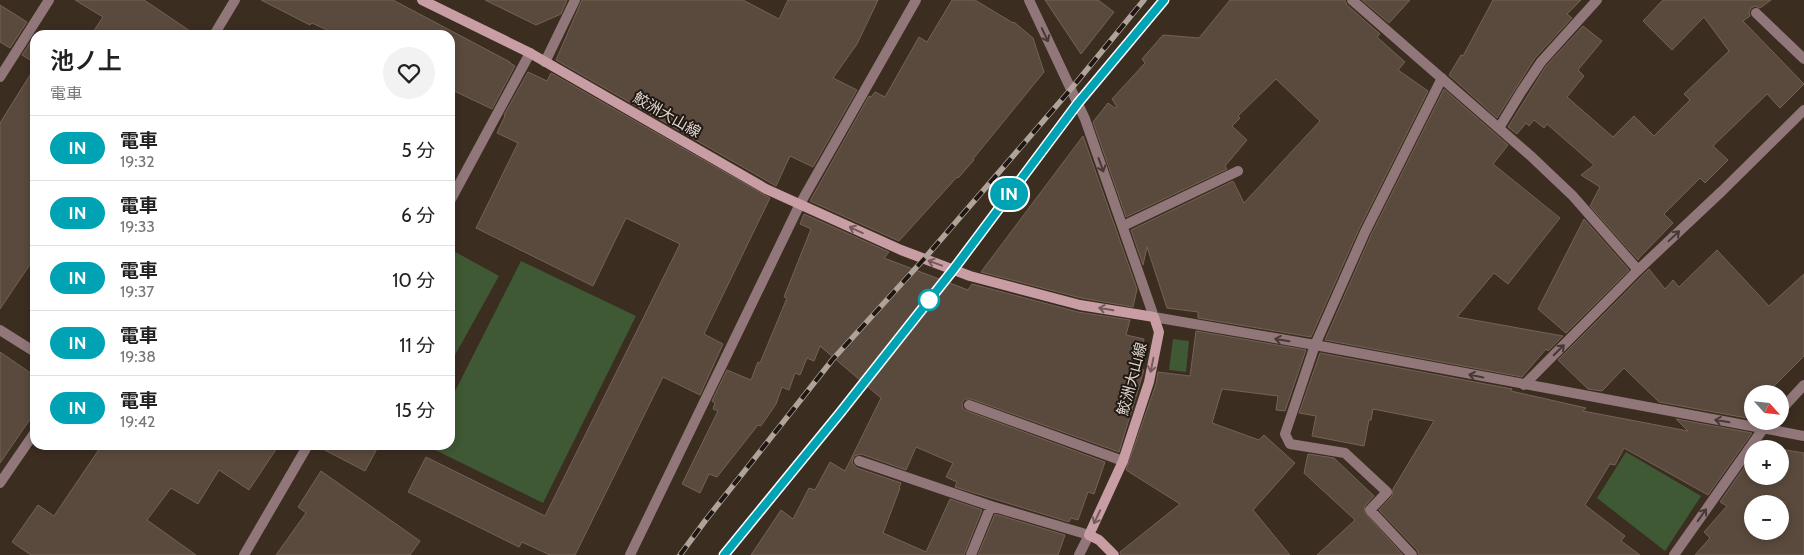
<!DOCTYPE html>
<html lang="ja">
<head>
<meta charset="utf-8">
<style>
	body { margin:0; font-family:Cabin,"Noto Sans JP",sans-serif; background:#f2f2f2; color:#222; height:100vh; display:flex; flex-direction:column; font-size:19px; white-space:nowrap }
	* { box-sizing:border-box; margin:0 }
	p { font-size:16px; color:#767676 }
	.icon { flex:none; width:28px; height:28px; fill:none; stroke:currentColor; stroke-width:2; stroke-linecap:round; stroke-linejoin:round }
	.map { position:relative; flex:1; overflow:hidden }
	.drawer { position:absolute; left:30px; top:30px; width:425px; height:420px; display:flex; flex-direction:column; background:#fff; border-radius:15px; box-shadow:0 2px 8px #0003 }
	.drawer>* { flex:none }
	.badge { padding:0 10px; border-radius:16px; font-size:18px; line-height:32px }
	.needle { width:32px; rotate:117deg }
	.controls { position:absolute; left:1744px; top:385px; display:grid; gap:10px }
	.controls a { display:grid; place-items:center; width:45px; height:45px; border-radius:50%; background:#fff; box-shadow:0 2px 8px #0003; font-size:25px }
	.map>.badge { position:absolute; translate:-50% -50%; box-shadow:0 0 0 2px #fff }
	.round { display:grid; place-items:center; flex:none; width:52px; height:52px; border-radius:26px; background:#f2f2f2 }
	.summary { display:flex; align-items:center; justify-content:space-between; height:85px; padding:0 20px }
	h1 { font-size:24px; font-weight:600; line-height:38px }
	ul { padding:0; list-style:none }
	li { display:flex; align-items:center; gap:15px; height:65px; padding:0 20px; border-top:1px solid #e0e0e0 }
	li div { flex:1 }
	li b { display:block; font-size:19px }
	li em { font-style:normal }
	li .badge { min-width:55px; font-weight:700; text-align:center }
	.map>svg:first-child { display:block }
	.green { fill:#3f5934 }
	.building { fill:#5a4a3d; stroke:#746255; fill-rule:evenodd }
	.lines { fill:none; stroke-linecap:round; stroke-linejoin:round }
	.service { stroke:#91777a; stroke-width:10 }
	.minor { stroke:#91777a; stroke-width:10 }
	.secondary { stroke:#c89ea4; stroke-width:10 }
	.rail-casing { stroke:#afa39a; stroke-width:5.5 }
	.rail { stroke:#1e1712; stroke-width:4; stroke-dasharray:11; stroke-linecap:butt }
	.oneway { stroke:#463936 }
	.oneway2 { stroke:#735a5b }
	.line-casing { stroke:#fff; stroke-width:11 }
	.line { stroke:#00a3b4; stroke-width:8 }
	.stop-dot { fill:#fff; stroke:#00a3b4; stroke-width:2.5 }
	.labels { text-anchor:middle; dominant-baseline:central; stroke-width:4; stroke-linejoin:round; paint-order:stroke }
	.street-label { font-size:15px; fill:#e0d6ce; stroke:#1e1712 }
</style>
</head>
<body>
<div class="map">
<svg width="1804" height="555" viewBox="0 0 1804 555">
	<rect width="100%" height="100%" fill="#3c2d21"/>
	<!-- green -->
	<path class="green" d="M450,249L499,276L450,364Z
		M521,261L636,316L543,503L427,446L428,445H450V401Z
		M1173,339L1189,341L1186,372L1169,370Z
		M1626,452L1701,496L1665,551L1597,498Z"/>
	<!-- building -->
	<path class="building" d="M75,0H144L196,35H91L103,17Z
		M261,0H393L510,62V63L515,66L492,109L450,89V35H338L312,23L310,25Z
		M485,0H567L561,14L536,25Z
		M582,0H743L779,19L788,0H878L857,44L833,78L857,90L813,167L790,156L776,186L556,60Z
		M952,0H975L1013,23L1014,22L1033,38L1044,72L973,159L974,160L958,178L957,177L899,241L810,201L869,96L871,97L875,92L885,97L919,37L927,42Z
		M1045,0H1098L1114,12L1081,54Z
		M1230,0H1345L1347,5L1380,34L1377,37L1405,62L1398,70L1428,91L1359,229L1311,337L1198,318V312L1167,308L1147,247L1143,265L1131,230L1233,181L1244,203L1320,121L1276,79L1238,116L1240,118L1232,126L1247,140L1225,166L1227,169L1126,217L1093,122L1108,103L1115,108L1117,107L1112,99L1145,63L1142,59L1163,35L1199,38Z
		M1362,0H1410L1389,23Z
		M1493,0H1581L1567,14L1572,18L1535,58L1497,118L1449,75L1461,55L1463,56Z
		M1663,0H1771L1760,8L1755,6L1751,8L1749,12L1750,16L1743,21L1804,84L1780,108L1767,94L1713,146L1728,160L1705,183L1700,178L1664,214L1673,223L1639,258L1638,260L1590,206L1600,187L1581,175L1594,165L1547,124L1544,128L1534,120L1529,126L1526,123L1517,134L1508,127L1546,66L1583,26L1602,41L1578,70L1584,76L1567,97L1613,137L1634,116L1654,136L1690,100L1684,94L1729,51L1704,17L1672,50L1643,21Z
		M0,5L27,22L10,48L0,42Z
		M35,35V63L22,55Z
		M35,67V257L0,309V123Z
		M528,72L547,81L551,73L770,198L704,334L723,344L700,395L663,377L575,555H550L522,542L519,547L408,492L426,457L545,516L680,244L626,218L593,286L476,228L518,143L497,133L505,116L504,115Z
		M1444,89L1508,145L1493,164L1560,218L1508,284L1494,273L1457,317L1563,336L1548,351L1546,349L1522,377L1325,340L1371,235Z
		M1083,136L1137,289L1133,307L1081,298L981,272Z
		M804,214L889,252L884,258L968,290L972,284L1078,312L1130,320L1126,335L1144,339L1138,369L1144,370L1119,452L971,399H965L962,403L963,409L967,411L1105,462L1094,494L1088,492L1078,520L1071,518L1069,522L955,487L957,482L946,477L953,463L916,447L906,470L861,454L854,456L852,463L857,468L901,483L899,488H900L883,533L926,552L950,499L982,510L964,555H751L781,510L793,519L809,488L815,490L830,462L845,471L881,398L820,346L814,361L807,358L800,375L795,373L789,390L782,387L776,404L761,426L758,425L717,477L709,474L700,493L682,484L718,411L713,409L715,403L712,401L727,370L751,380L758,362L760,363L787,298L784,297L811,229L800,224Z
		M1584,219L1629,270L1566,333L1538,309Z
		M1717,250L1769,306L1804,274V356L1766,394H1752V419L1659,402L1624,368L1602,391L1588,389L1558,360L1649,269L1665,289L1673,280L1679,287Z
		M1196,331L1306,350L1285,411L1276,410L1278,396L1222,389L1212,423L1259,440L1264,435L1295,463L1253,510L1290,555H1121L1120,552L1180,504L1126,470L1156,384L1158,372L1190,376Z
		M0,352L35,376V412L0,463Z
		M1320,353L1512,389L1511,391L1586,408L1583,411L1688,431L1676,419L1752,433L1708,495L1624,448L1615,465L1610,464L1585,505L1625,536L1621,541L1640,555H1419L1417,550L1379,510L1392,496L1393,489L1434,421L1373,409L1371,420H1369L1364,446L1312,436L1316,416L1299,413Z
		M102,445H279L249,490L219,470L198,504L171,488L147,520L196,555H31L12,542L38,505L54,516Z
		M315,445H379L365,471Z
		M1780,449L1804,453V555H1695L1710,538L1704,532L1727,506L1720,502L1752,456V476H1780ZM1752,504H1780V531H1752Z
		M1308,454L1334,458L1374,496L1365,506L1364,512L1403,555H1317L1355,520L1304,473Z
		M321,471L420,541L410,555H276L306,513L298,507Z
		M995,514L1065,535L1058,555H978Z"/>
	<g class="lines">
		<!-- service -->
		<path class="service" d="M1352,0L1532,157L1572,195L1638,270
			M1756,13L1804,59
			M214,35L235,0
			M545,62L575,0
			M1499,128L1521,92L1541,62L1597,0
			M1123,226L1238,171
			M969,405L1123,461
			M859,461L991,506L1089,535
			M971,555L991,506
			M1412,555L1370,510L1387,492L1345,453L1290,444L1285,434L1315,345L1365,232L1442,78
			M1674,555L1763,429"/>
		<!-- minor -->
		<path class="minor" d="M1029,0L1085,119L1154,317L1315,345L1804,436
			M0,77L49,0
			M450,201L530,53
			M0,330L35,352
			M1524,385L1638,270L1722,191L1804,110
			M1780,411L1804,385
			M0,483L35,432
			M244,555L308,445
			M630,555L800,204L916,0
			M1079,555L1089,535"/>
		<!-- secondary -->
		<path class="secondary" d="M422,0L530,53L766,189L901,250L970,276L1080,305L1154,317L1159,332L1149,382L1123,461L1089,535L1099,540L1114,555"/>
		<defs>
			<path id="rail" d="M680,555L705,521L833,359L924,259L1071,89L1144,0
				M724,555L841,413L953,270L1077,103L1164,0"/>
		</defs>
		<!-- rail casing -->
		<use href="#rail" class="rail-casing"/>
		<!-- rail -->
		<use href="#rail" class="rail"/>
	</g>
	<!-- one-way arrows -->
	<defs><path id="oneway-shaft" d="M-6 0H5M1.5-3L5.5 0L1.5 3" fill="none" stroke-width="1.6" stroke-linecap="round" stroke-linejoin="round" transform="scale(1.25)"/></defs>
	<g class="oneway">
		<use href="#oneway-shaft" transform="translate(1045 35) rotate(65)"/>
		<use href="#oneway-shaft" transform="translate(1101 165) rotate(70)"/>
		<use href="#oneway-shaft" transform="translate(1674 236) rotate(-43)"/>
		<use href="#oneway-shaft" transform="translate(1282 340) rotate(-170)"/>
		<use href="#oneway-shaft" transform="translate(1559 350) rotate(-45)"/>
		<use href="#oneway-shaft" transform="translate(1476 376) rotate(-169)"/>
		<use href="#oneway-shaft" transform="translate(1722 421) rotate(-170)"/>
		<use href="#oneway-shaft" transform="translate(1702 515) rotate(-55)"/>
	</g>
	<g class="oneway2">
		<use href="#oneway-shaft" transform="translate(856 230) rotate(-155)"/>
		<use href="#oneway-shaft" transform="translate(935 263) rotate(-160)"/>
		<use href="#oneway-shaft" transform="translate(1106 309) rotate(-170)"/>
		<use href="#oneway-shaft" transform="translate(1152 365) rotate(101)"/>
		<use href="#oneway-shaft" transform="translate(1097 517) rotate(115)"/>
	</g>
	<g class="lines">
		<defs>
			<path id="line" d="M724,555L840,413L953,270L1078,103L1164,0"/>
		</defs>
		<!-- line casing -->
		<use href="#line" class="line-casing"/>
		<!-- line -->
		<use href="#line" class="line"/>
	</g>
	<!-- markers -->
	<circle class="stop-dot" cx="929" cy="300" r="10"/>
	<g class="labels">
		<!-- street labels -->
		<g class="street-label">
			<text transform="translate(667 115) rotate(30)">鮫洲大山線</text>
			<text transform="translate(1132 379) rotate(-75)">鮫洲大山線</text>
		</g>
	</g>
</svg>
<div class="controls">
<a><svg class="needle" viewBox="-14 -14 28 28"><path d="M0-13l5 13h-10z" fill="#e53935"/><path d="M0 13l5-13h-10z" fill="#767676"/></svg></a>
<a>+</a>
<a>−</a>
</div>
<b class="badge" style="left:1009px;top:194px;background:#00a3b4;color:#fff">IN</b>
<section class="drawer">
<div class="summary"><div><h1>池ノ上</h1><p>電車</p></div><a class="round"><svg class="icon" aria-label="heart" viewBox="0 0 24 24"><path d="M12 20l-8-8c-3-5 5-10 8-4 3-6 11-1 8 4z"/></svg></a></div>
<ul>
<li><span class="badge" style="background:#00a3b4;color:#fff">IN</span><div><b>電車</b><p>19:32</p></div><em>5 分</em></li>
<li><span class="badge" style="background:#00a3b4;color:#fff">IN</span><div><b>電車</b><p>19:33</p></div><em>6 分</em></li>
<li><span class="badge" style="background:#00a3b4;color:#fff">IN</span><div><b>電車</b><p>19:37</p></div><em>10 分</em></li>
<li><span class="badge" style="background:#00a3b4;color:#fff">IN</span><div><b>電車</b><p>19:38</p></div><em>11 分</em></li>
<li><span class="badge" style="background:#00a3b4;color:#fff">IN</span><div><b>電車</b><p>19:42</p></div><em>15 分</em></li>
</ul>
</section>
</div>
</body>
</html>
